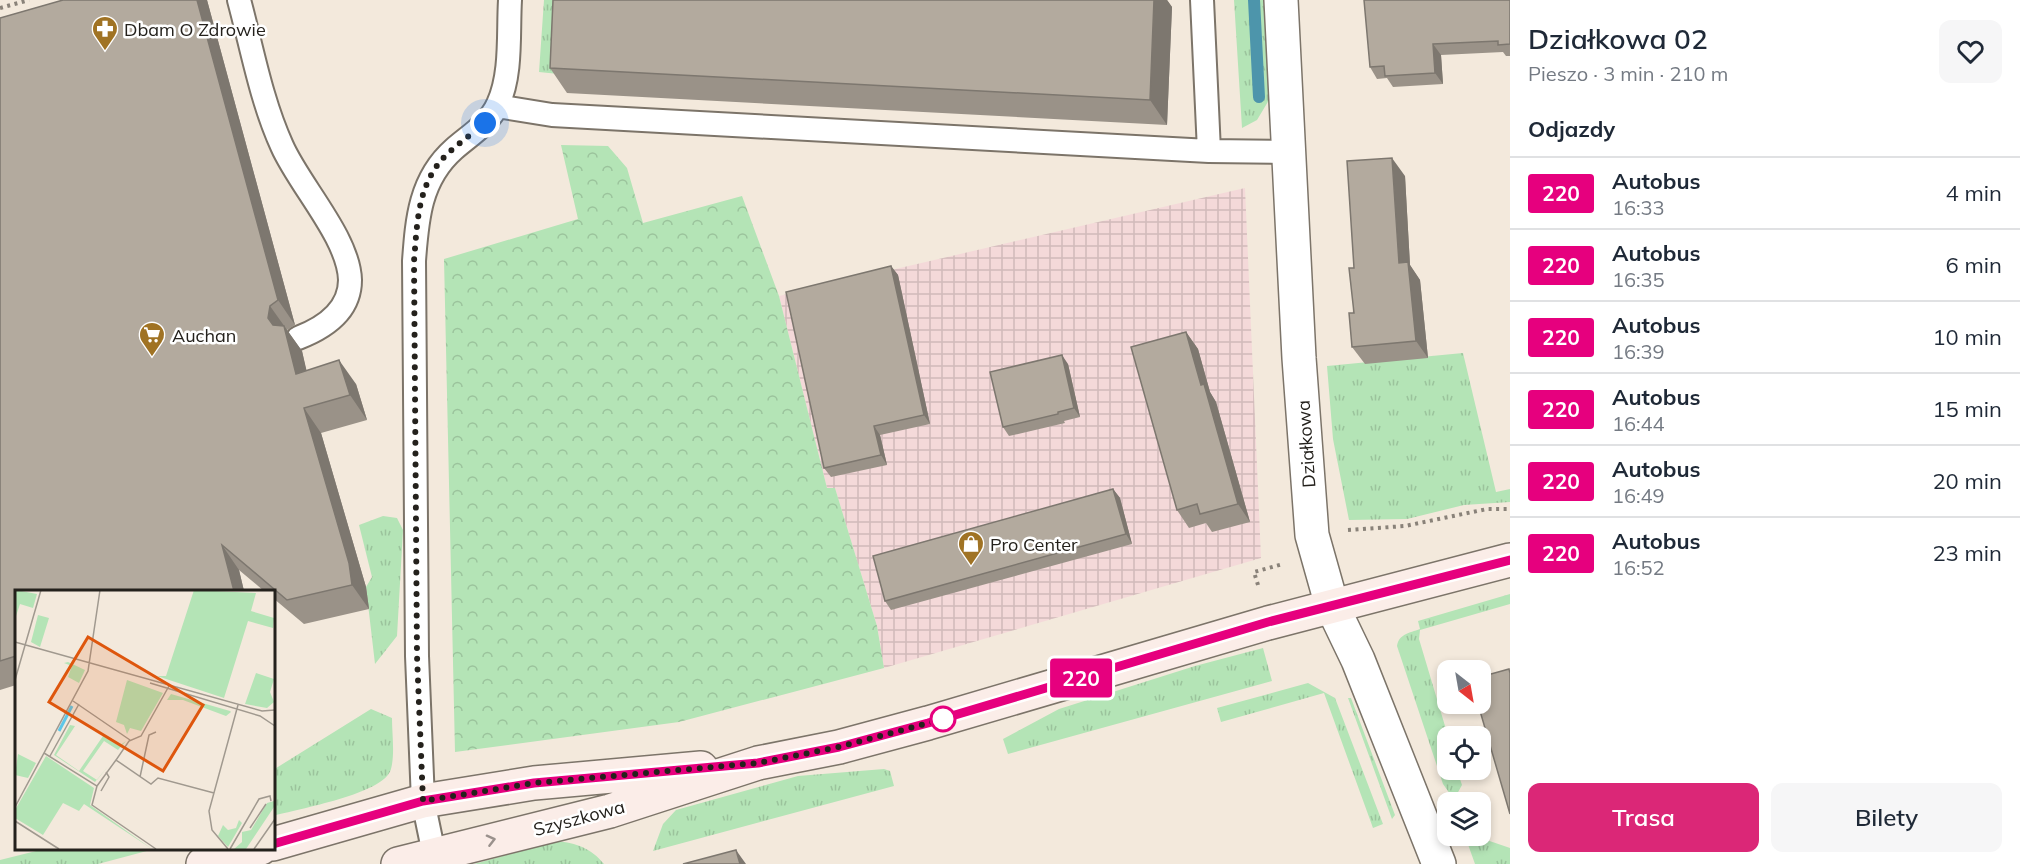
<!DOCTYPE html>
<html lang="pl">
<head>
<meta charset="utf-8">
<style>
	body { margin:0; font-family:Mulish,sans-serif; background:#f6f6f7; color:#1f2937; height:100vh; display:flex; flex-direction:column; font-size:22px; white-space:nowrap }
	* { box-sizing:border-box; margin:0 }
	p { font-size:20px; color:#747a83 }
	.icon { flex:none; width:33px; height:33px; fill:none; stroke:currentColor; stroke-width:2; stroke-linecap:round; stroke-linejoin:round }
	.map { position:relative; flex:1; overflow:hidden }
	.drawer { display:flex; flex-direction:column; background:#fff; width:510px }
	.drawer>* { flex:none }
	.badge { padding:0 12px; border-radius:4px; font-size:21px; line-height:39px }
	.needle { width:39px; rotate:149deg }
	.fabs { position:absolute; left:1437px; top:660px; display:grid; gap:12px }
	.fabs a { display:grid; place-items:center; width:54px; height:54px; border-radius:12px; background:#fff; box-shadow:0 3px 9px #0003; font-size:30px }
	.you { position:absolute; width:30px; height:30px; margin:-15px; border:4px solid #fff; border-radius:50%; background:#1a73e8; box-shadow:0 0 0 9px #1a73e833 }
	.map>.badge { position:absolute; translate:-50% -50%; box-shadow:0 0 0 3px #fff }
	h2 { padding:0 18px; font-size:22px; line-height:54px }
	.round { display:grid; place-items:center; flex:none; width:63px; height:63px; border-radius:12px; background:#f6f6f7 }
	.overview { display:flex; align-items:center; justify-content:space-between; height:102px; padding:0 18px }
	h1 { font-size:28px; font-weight:600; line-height:45px }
	.primary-button { display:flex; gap:12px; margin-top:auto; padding:12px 18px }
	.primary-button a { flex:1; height:69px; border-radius:12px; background:#db2777; color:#fff; font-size:24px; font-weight:600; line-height:69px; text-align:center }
	.primary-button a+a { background:#f6f6f7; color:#1f2937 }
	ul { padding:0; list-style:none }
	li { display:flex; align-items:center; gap:18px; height:72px; padding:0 18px; border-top:2px solid #e0e1e3 }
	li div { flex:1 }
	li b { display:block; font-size:22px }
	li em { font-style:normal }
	li .badge { min-width:66px; font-weight:700; text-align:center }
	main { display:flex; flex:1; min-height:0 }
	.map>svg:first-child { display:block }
	.industrial { fill:url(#industrial-grid) }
	.grass { fill:url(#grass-tufts) }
	.forest { fill:url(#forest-crowns) }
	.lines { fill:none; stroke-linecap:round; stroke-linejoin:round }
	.stream { stroke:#4d95ab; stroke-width:12 }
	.lane-casing { stroke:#7c7469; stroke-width:26 }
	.street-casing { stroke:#7c7469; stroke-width:36 }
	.secondary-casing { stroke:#7c7469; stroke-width:36 }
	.path { stroke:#898279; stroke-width:4; stroke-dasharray:3 4.5; stroke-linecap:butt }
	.lane { stroke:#fff; stroke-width:22 }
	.street { stroke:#fff; stroke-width:33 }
	.secondary { stroke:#fbede8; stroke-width:33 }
	.wall { fill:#9a9288 }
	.shaded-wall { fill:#7d776f }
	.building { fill:#b3aa9e; stroke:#7d776f; stroke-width:1.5 }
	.oneway { stroke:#9a918c }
	.line-casing { stroke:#fff; stroke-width:14 }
	.line { stroke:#e6007e; stroke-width:9 }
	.walk { stroke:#24211c; stroke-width:6; stroke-dasharray:0 10.8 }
	.stop-dot { fill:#fff; stroke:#e6007e; stroke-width:3 }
	.labels { text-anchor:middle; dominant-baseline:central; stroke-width:5; stroke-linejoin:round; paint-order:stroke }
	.poi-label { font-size:18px; fill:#24211c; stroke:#fff; text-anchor:start }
	.street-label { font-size:18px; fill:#24211c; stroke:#fff }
	.inset-river { fill:none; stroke:#5ec7e8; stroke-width:3 }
	.inset-road { fill:none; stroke:#a0998f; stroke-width:1.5 }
	.view { fill:#de560d; fill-opacity:0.15; stroke:#de560d; stroke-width:3 }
	.inset-edge { fill:none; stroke:#24211c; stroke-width:3 }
</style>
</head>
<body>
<main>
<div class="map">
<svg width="1510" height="864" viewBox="0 0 1510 864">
	<defs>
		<pattern id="industrial-grid" width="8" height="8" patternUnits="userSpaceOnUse" patternTransform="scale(1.5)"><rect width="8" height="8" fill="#f4d9d9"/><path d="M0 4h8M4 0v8" fill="none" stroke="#d1baba"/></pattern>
		<pattern id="grass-tufts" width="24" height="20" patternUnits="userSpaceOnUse" patternTransform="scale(1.5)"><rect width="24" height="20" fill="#b4e4b6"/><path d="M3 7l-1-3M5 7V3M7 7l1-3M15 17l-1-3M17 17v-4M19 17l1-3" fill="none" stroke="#9bc39c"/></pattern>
		<pattern id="forest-crowns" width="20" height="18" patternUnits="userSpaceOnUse" patternTransform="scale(1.5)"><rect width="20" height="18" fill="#b4e4b6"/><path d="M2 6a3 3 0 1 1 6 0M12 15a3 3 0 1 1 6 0" fill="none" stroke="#9bc39c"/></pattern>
	</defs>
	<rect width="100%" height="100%" fill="#f3e9dc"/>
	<!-- industrial -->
	<path class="industrial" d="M1245,188L1261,558L884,668L877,626L835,488H827L779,296Z"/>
	<!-- grass -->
	<path class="grass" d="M544,0H572L568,75L539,72Z
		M1234,0H1264L1269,100L1257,120L1242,128Z
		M1463,353L1496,492L1510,489V502L1464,505L1407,519L1349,520L1333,439L1327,366Z
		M383,516L397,518L403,530L397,636L375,664L366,587L372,577L359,525Z
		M1510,594V604L1420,630L1419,639L1448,736V770H1457L1462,785L1457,794H1450L1443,784L1397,646C1399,634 1409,633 1420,629L1418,621Z
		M1263,648L1272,681L1008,754L1003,739L1059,709L1195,666Z
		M1308,683L1335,698L1383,824L1373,828L1324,693L1221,722L1217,708Z
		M1348,698H1351L1395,815L1392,819Z
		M371,709L392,718C392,734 395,754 391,769C385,794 297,809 273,816V770Z
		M884,769L890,771L894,786L653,851L663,824L676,810L798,776Z
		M1465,836H1475L1510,848V864H1475Z
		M557,841C576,843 591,848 604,864H474Z
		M48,848H158L98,864H0V860Z"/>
	<!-- forest -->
	<path class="forest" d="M561,145L608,146L627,168L643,223L742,196L779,296L827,488H835L877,626L884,668L679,722L455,752L444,259L578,219Z"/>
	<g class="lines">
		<!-- stream -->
		<path class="stream" d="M1254,0L1259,97"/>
		<defs>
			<path id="lane" d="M239,0C252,48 261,100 282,146C299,185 349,238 350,280C350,311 324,328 298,338
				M1202,0L1209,151
				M497,106L552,115L1209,151L1288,152
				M434,854L423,801L417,656L414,261C417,219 420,179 454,149C470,135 489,124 498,104C512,74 508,33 510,0"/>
			<path id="street" d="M1281,0L1299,358L1312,535L1332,606L1358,660L1439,864"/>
			<path id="secondary" d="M273,844L423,801L534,783L701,768
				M203,864L261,848
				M398,864L610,811L758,763L839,747L928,723L1268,623L1510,560"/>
		</defs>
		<!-- lane casing -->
		<use href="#lane" class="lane-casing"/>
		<!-- street casing -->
		<use href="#street" class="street-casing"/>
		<!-- secondary casing -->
		<use href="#secondary" class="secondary-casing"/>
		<!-- path -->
		<path class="path" d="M0,8L29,0
			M1348,530L1405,526L1487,509H1510
			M1258,585L1254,572L1283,564"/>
		<!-- lane -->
		<use href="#lane" class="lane"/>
		<!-- street -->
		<use href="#street" class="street"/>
		<!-- secondary -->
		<use href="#secondary" class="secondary"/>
	</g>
	<!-- wall -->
	<path class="wall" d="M63,0H207L295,325L287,330L302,351L306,370L356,384L367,420L321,433L366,587L369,609L304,624L273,598V591H264L239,570L244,591H16V685L0,690V18Z
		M553,0H1167L1172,7L1167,125L567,93L550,68Z
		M1510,0V56H1506L1503,52L1441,55L1443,84L1393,87L1387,78L1377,79L1370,67Z
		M1405,176L1410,265L1420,280L1428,358L1365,364L1352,347L1354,268Z
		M891,266L898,275L930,424L880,435L887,465L831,477L824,468Z
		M1186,332L1198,349L1210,392L1216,402L1250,522L1212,532L1206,523L1189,528L1177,510Z
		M1068,364L1080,417L1064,421L1065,423L1009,436L1003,427Z
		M1113,489L1120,498L1132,544L891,610L885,601Z"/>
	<!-- shaded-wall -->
	<path class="shaded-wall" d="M197,0H207L295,325L278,300Z
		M1154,0H1167L1172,7L1167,125L1150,100Z
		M1433,44L1441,55L1443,84L1435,73Z
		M1392,158L1405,176L1410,265L1420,280L1428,358L1416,341L1399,263Z
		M891,266L898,275L930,424L924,415Z
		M270,306L302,351L313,398L296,374L285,343L268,318Z
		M1186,332L1198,349L1210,392L1216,402L1250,522L1238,504L1201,385Z
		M1062,355L1068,364L1080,417L1074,408Z
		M339,360L356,384L367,420L350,395Z
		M304,408L321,433L366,587L369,609L352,585Z
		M874,426L880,435L887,465L881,455Z
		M1113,489L1120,498L1132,544L1126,534Z
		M222,545L239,570L244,591H234Z
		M736,850L746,864H740Z"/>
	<!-- building -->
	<path class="building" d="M63,0H197L278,300L270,306L268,318L273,325L284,326L296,374L339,360L350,395L304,408L349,563L352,585L287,600L222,545L234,591H16V656L0,661V18Z
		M553,0H1154L1150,100L550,68Z
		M1364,0H1510V44L1498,45V41L1433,44L1435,73L1385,76L1384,66L1370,67Z
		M1392,158L1399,263L1408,262L1416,341L1352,347L1349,313H1354L1349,268H1354L1347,161Z
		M891,266L924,415L874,426L881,455L824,468L786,292Z
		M1186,332L1201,385L1204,384L1238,504L1200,514L1197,504L1177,510L1131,347Z
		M1062,355L1074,408L1058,412V414L1003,427L990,372Z
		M1113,489L1126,534L885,601L873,556Z
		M1509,669L1510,673V814L1478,704H1480V677Z
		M736,850L740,864H683Z"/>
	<!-- one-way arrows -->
	<defs><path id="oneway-chevron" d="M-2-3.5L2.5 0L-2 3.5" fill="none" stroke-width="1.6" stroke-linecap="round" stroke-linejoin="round" transform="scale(1.5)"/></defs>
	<use class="oneway" href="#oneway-chevron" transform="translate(491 840) rotate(-14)"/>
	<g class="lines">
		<defs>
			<path id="line" d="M273,844L423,801L534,783L758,763L839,747L928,723L1268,622L1510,560"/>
		</defs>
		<!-- line casing -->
		<use href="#line" class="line-casing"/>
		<!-- line -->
		<use href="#line" class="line"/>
		<!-- walk -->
		<path class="walk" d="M485,123C470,136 451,148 439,163C417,191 417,227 414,261L417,656L423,801L534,783L758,763L839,747L951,717L943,719"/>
	</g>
	<!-- icons -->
	<defs>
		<symbol id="pharmacy-pin" viewBox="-11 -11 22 30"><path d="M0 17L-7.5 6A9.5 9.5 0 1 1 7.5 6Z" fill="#a07324" stroke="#fff"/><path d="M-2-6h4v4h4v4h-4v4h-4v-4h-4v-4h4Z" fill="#fff"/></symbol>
		<symbol id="supermarket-pin" viewBox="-11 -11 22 30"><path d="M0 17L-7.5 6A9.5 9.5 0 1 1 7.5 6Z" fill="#a07324" stroke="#fff"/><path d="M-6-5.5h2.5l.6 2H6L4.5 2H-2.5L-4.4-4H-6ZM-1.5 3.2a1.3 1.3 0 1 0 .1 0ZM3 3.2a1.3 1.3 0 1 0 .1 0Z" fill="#fff"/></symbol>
		<symbol id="shop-pin" viewBox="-11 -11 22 30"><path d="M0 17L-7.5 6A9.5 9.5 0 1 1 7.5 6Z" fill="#a07324" stroke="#fff"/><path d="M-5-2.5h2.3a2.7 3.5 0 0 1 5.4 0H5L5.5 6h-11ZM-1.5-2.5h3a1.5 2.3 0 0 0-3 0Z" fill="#fff"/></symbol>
	</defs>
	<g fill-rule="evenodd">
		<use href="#pharmacy-pin" x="90" y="14" width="30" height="40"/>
		<use href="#supermarket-pin" x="137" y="320" width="30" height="40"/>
		<use href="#shop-pin" x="956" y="529" width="30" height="40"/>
	</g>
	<!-- markers -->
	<circle class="stop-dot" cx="943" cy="719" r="12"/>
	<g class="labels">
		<!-- poi labels -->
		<g class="poi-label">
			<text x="124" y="29">Dbam O Zdrowie</text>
			<text x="172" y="335">Auchan</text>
			<text x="990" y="544">Pro Center</text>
		</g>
		<!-- street labels -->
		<g class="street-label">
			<text transform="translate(1306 444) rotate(-94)">Działkowa</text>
			<text transform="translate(579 818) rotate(-15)">Szyszkowa</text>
		</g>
	</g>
	<!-- overview -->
	<g transform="translate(15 590)">
		<rect width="260" height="260" fill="#f3e9dc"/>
		<path d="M1,0L22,4L18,18L5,14L0,29ZM179,0L241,3L236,21L259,28L258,38L233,31L209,108L142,86H151ZM23,25L34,28L25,57L16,52ZM53,72L70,80L64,93L53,87L57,76L49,73ZM241,83L259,89L255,102L259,112L252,118L230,114ZM156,104L215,121L216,122L211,126L168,110H152ZM55,135L60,136L41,165L64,181L88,146L104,156L111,151L103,160L89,151L68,181L82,190L94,175L80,192L39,165ZM31,166L79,198L75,215L137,259L69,214L64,221L48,213L28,245L0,228V220ZM259,211V217L231,259H219L227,252V242L236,240L252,213ZM224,230L227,233L213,257L203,246L208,235L213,240L221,238Z" fill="#b4e4b6"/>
		<path d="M112,90L148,103L126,141L115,138L112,144L109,135L101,132ZM3,164L21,173L13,188L0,185Z" fill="#b4e4b6"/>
		<path class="inset-river" d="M44,141L57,116"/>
		<path class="inset-road" d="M0,52L247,121L260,120M0,90L26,0M135,93L245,126L260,136M154,96L126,146L114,151L101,170L136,194L143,188L199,203M58,111L115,150M29,163L82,196L77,215L141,259M35,166L64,114M125,187L134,145L141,142M82,196L101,170M86,201L94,187L91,182M0,217L73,81L85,0M0,231L44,259M235,238L251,214M213,259L197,240L194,221L223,115M215,259L244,209L255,206L256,211M239,259L260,229"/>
		<path class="view" d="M73,47L188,115L148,181L34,112Z"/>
		<rect width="260" height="260" class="inset-edge"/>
	</g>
</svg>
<div class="fabs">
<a><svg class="needle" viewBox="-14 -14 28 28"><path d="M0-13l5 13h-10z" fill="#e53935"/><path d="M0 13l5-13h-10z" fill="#747a83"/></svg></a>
<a><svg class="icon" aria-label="locate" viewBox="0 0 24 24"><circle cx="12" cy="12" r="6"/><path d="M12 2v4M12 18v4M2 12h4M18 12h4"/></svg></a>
<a><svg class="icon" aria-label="layers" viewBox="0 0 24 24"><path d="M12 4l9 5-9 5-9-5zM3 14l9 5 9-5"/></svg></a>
</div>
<div class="you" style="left:485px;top:123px"></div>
<b class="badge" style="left:1081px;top:678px;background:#e6007e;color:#fff">220</b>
</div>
<section class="drawer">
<div class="overview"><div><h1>Działkowa 02</h1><p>Pieszo · 3 min · 210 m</p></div><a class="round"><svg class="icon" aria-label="heart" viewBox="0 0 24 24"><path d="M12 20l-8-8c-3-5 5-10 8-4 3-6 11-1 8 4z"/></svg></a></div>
<h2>Odjazdy</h2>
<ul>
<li><span class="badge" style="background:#e6007e;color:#fff">220</span><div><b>Autobus</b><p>16:33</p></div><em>4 min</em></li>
<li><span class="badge" style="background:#e6007e;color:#fff">220</span><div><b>Autobus</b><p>16:35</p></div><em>6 min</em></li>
<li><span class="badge" style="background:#e6007e;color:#fff">220</span><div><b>Autobus</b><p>16:39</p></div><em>10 min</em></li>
<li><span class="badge" style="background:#e6007e;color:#fff">220</span><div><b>Autobus</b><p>16:44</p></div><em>15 min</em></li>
<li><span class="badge" style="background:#e6007e;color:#fff">220</span><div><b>Autobus</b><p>16:49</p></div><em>20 min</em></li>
<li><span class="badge" style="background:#e6007e;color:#fff">220</span><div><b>Autobus</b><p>16:52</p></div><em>23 min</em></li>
</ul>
<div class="primary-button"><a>Trasa</a><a>Bilety</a></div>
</section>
</main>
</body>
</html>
